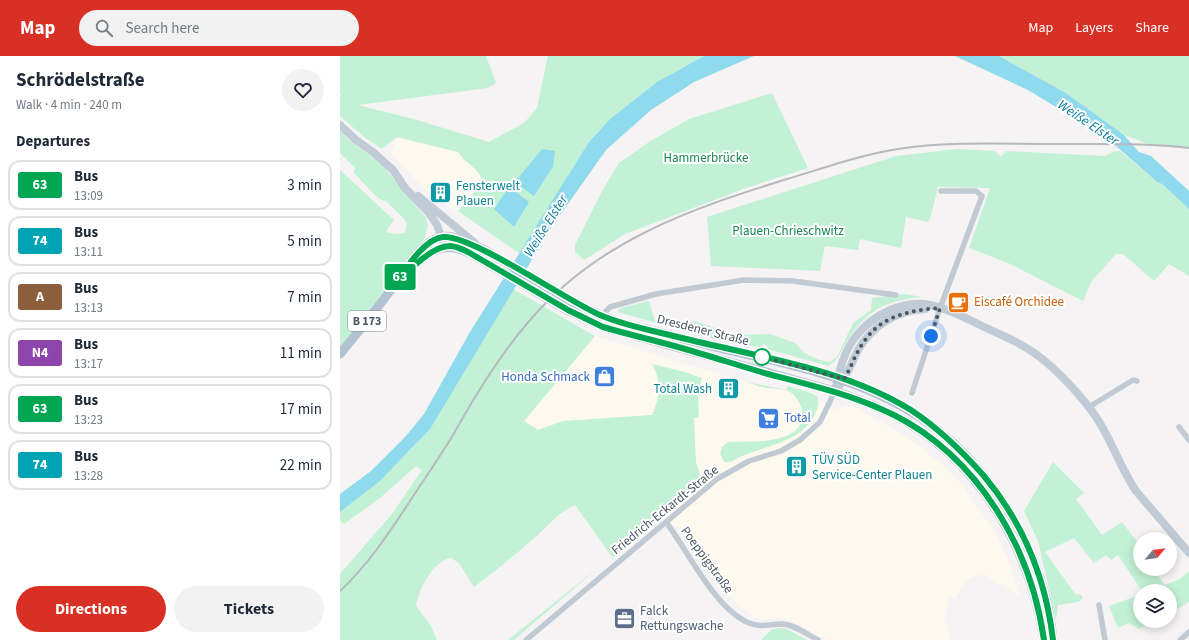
<!DOCTYPE html>
<html lang="en">
<head>
<meta charset="utf-8">
<style>
	body { margin:0; font-family:"Source Sans 3",sans-serif; background:#f2f2f3; color:#1f2937; height:100vh; display:flex; flex-direction:column; font-size:15px; white-space:nowrap }
	* { box-sizing:border-box; margin:0 }
	p { font-size:13px; color:#747a83 }
	.icon { flex:none; width:22px; height:22px; fill:none; stroke:currentColor; stroke-width:2; stroke-linecap:round; stroke-linejoin:round }
	.map { position:relative; flex:1; overflow:hidden }
	.details { display:flex; flex-direction:column; background:#fff; width:340px }
	.details>* { flex:none }
	.badge { padding:0 8px; border-radius:3px; font-size:14px; line-height:26px }
	.needle { width:26px; rotate:61deg }
	.controls { position:absolute; left:793px; top:476px; display:grid; gap:8px }
	.controls a { display:grid; place-items:center; width:44px; height:44px; border-radius:50%; background:#fff; box-shadow:0 2px 10px #0003; font-size:20px }
	.you { position:absolute; width:20px; height:20px; margin:-10px; border:3px solid #fff; border-radius:50%; background:#1a73e8; box-shadow:0 0 0 6px #1a73e833 }
	.map>.badge { position:absolute; translate:-50% -50%; box-shadow:0 0 0 2px #fff }
	h2 { padding:0 16px; font-size:15px; line-height:36px }
	.round { display:grid; place-items:center; flex:none; width:42px; height:42px; border-radius:21px; background:#f2f2f3 }
	.summary { display:flex; align-items:center; justify-content:space-between; height:68px; padding:0 16px }
	h1 { font-size:19px; font-weight:700; line-height:30px }
	.button { display:flex; gap:8px; margin-top:auto; padding:8px 16px }
	.button a { flex:1; height:46px; border-radius:24px; background:#d93025; color:#fff; font-size:16px; font-weight:700; line-height:46px; text-align:center }
	.button a+a { background:#f2f2f3; color:#1f2937 }
	ul { padding:0; list-style:none }
	li { display:flex; align-items:center; gap:12px; height:50px; margin:0 8px 6px; padding:0 8px; border:2px solid #e0e1e3; border-radius:12px }
	li div { flex:1 }
	li b { display:block; font-size:15px }
	li em { font-style:normal }
	li .badge { min-width:44px; font-weight:700; text-align:center }
	header { display:flex; align-items:center; gap:24px; box-sizing:border-box; height:56px; padding:0 20px; background:#d93025; color:#fff }
	header strong { font-size:19px }
	nav { display:flex; gap:22px; margin-inline-start:auto; font-size:14px }
	.search { width:280px; height:36px; background:#f2f2f3; display:flex; align-items:center; gap:10px; box-sizing:border-box; padding:0 14px; border-radius:22px; color:#747a83; font-size:15px }
	main { display:flex; flex:1; min-height:0 }
	.map>svg:first-child { display:block }
	.commercial { fill:#fdf9ef }
	.green { fill:#c3f1d5 }
	.water { fill:#90daee }
	.lines { fill:none; stroke-linecap:round; stroke-linejoin:round }
	.street { stroke:#c1cad2; stroke-width:5.5 }
	.secondary { stroke:#c1cbd6; stroke-width:8 }
	.primary { stroke:#b3c2d1; stroke-width:9 }
	.rail { stroke:#b5b8bd; stroke-width:2 }
	.primary-bridge { stroke:#b3c2d1; stroke-width:9 }
	.line-casing { stroke:#fff; stroke-width:9 }
	.line { stroke:#00a651; stroke-width:6 }
	.walk { stroke:#4a5661; stroke-width:4; stroke-dasharray:0 7.2 }
	.stop-dot { fill:#fff; stroke:#00a651; stroke-width:2 }
	.labels { text-anchor:middle; dominant-baseline:central; stroke-width:4; stroke-linejoin:round; paint-order:stroke }
	.shield { fill:#fff; stroke:#808990; stroke-width:1 }
	.shield-label { font-size:12px; font-weight:bold; fill:#4a5661 }
	.park-label { font-size:13px; fill:#17864f; stroke:#fff }
	.culture-label { font-size:13px; fill:#0d838f; stroke:#fff; text-anchor:start }
	.food-label { font-size:13px; fill:#c56008; stroke:#fff; text-anchor:start }
	.street-label { font-size:13px; fill:#4a5661; stroke:#fff }
	.shop-label { font-size:13px; fill:#366cbe; stroke:#fff; text-anchor:end }
	.service-label { font-size:13px; fill:#4e5e75; stroke:#fff; text-anchor:start }
	.water-label { font-size:14px; font-style:italic; fill:#0c7c9b; stroke:#fff }
</style>
</head>
<body>
<header>
<strong>Map</strong>
<div class="search"><svg class="icon" aria-label="search" viewBox="0 0 24 24"><circle cx="10" cy="10" r="6"/><path d="M15 15l6 6"/></svg>Search here</div>
<nav><a>Map</a><a>Layers</a><a>Share</a></nav>
</header>
<main>
<section class="details">
<div class="summary"><div><h1>Schrödelstraße</h1><p>Walk · 4 min · 240 m</p></div><a class="round"><svg class="icon" aria-label="heart" viewBox="0 0 24 24"><path d="M12 20l-8-8c-3-5 5-10 8-4 3-6 11-1 8 4z"/></svg></a></div>
<h2>Departures</h2>
<ul>
<li><span class="badge" style="background:#00a651;color:#fff">63</span><div><b>Bus</b><p>13:09</p></div><em>3 min</em></li>
<li><span class="badge" style="background:#00a3b4;color:#fff">74</span><div><b>Bus</b><p>13:11</p></div><em>5 min</em></li>
<li><span class="badge" style="background:#8b5e3c;color:#fff">A</span><div><b>Bus</b><p>13:13</p></div><em>7 min</em></li>
<li><span class="badge" style="background:#8e44ad;color:#fff">N4</span><div><b>Bus</b><p>13:17</p></div><em>11 min</em></li>
<li><span class="badge" style="background:#00a651;color:#fff">63</span><div><b>Bus</b><p>13:23</p></div><em>17 min</em></li>
<li><span class="badge" style="background:#00a3b4;color:#fff">74</span><div><b>Bus</b><p>13:28</p></div><em>22 min</em></li>
</ul>
<div class="button"><a>Directions</a><a>Tickets</a></div>
</section>
<div class="map">
<svg width="849" height="584" viewBox="0 0 849 584">
	<rect width="100%" height="100%" fill="#f5f3f3"/>
	<!-- commercial -->
	<path class="commercial" d="M57,81L118,96L123,104L141,117L143,126L118,155L110,152L84,132L51,98Z
		M255,280L426,332L469,339L497,354L504,349L514,351L549,370L572,385L605,411L622,428L657,479L671,511L680,541L644,518L630,522L622,530L615,543L609,541L605,564L611,584H488L449,564L438,562L421,564L413,561L382,535L368,513L361,508L340,472L319,462L223,365L198,374L184,365Z"/>
	<!-- green -->
	<path class="green" d="M0,0H146L156,27L148,32L18,49L74,63L149,86L184,67L197,52L208,0H364L317,26L270,63L249,86L180,198L118,155L143,126C139,112 126,108 118,96L57,81L42,93L24,81L0,60V40L3,41L0,38Z
		M659,0H849V92L813,90L784,79L726,37Z
		M432,37L468,112L406,132L285,178L244,204L235,196V189L262,135L279,107L309,86L349,63Z
		M0,75L9,84L43,110L86,162L88,170L84,184L0,292V114L54,164L46,175C52,179 58,178 65,177L67,167L63,162L46,145L41,144L33,137L14,117L15,112L0,97Z
		M617,93L655,95L661,101L666,95L765,100L775,95H780L817,126L822,128L849,153V220L829,208L814,225L783,198H776L751,226L743,245L668,207L629,192L650,132L598,131L590,163L587,166L566,161L561,192L520,183L518,194L485,190L480,215L371,210L367,161L556,100Z
		M173,233L255,280L184,365L198,374L223,365L312,359C320,341 322,325 312,308L345,316L362,322L358,340L359,361L354,362L356,406L362,426L273,502L235,449C215,458 208,471 192,484C173,501 154,516 134,531L119,507L111,502C93,505 79,532 76,550L91,570L97,584H0V518L52,458L82,414L76,410L40,442L4,468L0,465V456L40,425L75,389Z
		M565,238L582,241C545,244 524,256 505,289C499,298 498,305 488,310L428,293V290L423,288L421,291L386,286L277,256L281,252L309,245L315,265L358,266L394,279L430,278L455,287L464,297L479,304L490,306L497,301L513,267L531,254L532,242Z
		M406,326L447,334V330L468,336L477,340C480,347 478,352 475,358C462,386 427,389 402,400C395,403 392,407 384,406L380,398L382,391L388,386C410,385 468,390 462,354C460,346 455,338 448,335C442,332 433,333 427,332C420,331 413,328 406,326Z
		M713,406L744,437L736,443L762,479L782,466L800,490V513H813L825,529L840,523L849,515V546L830,557V535H802L778,499L771,504L766,499L754,507L734,482L705,496L736,539L740,538L743,542L738,546L718,549L716,564L698,485L684,455Z
		M259,511L174,584H168Z
		M800,539V565H814L799,573L789,567L778,572L769,550Z
		M439,572L447,573L467,584H421L431,574Z"/>
	<!-- water -->
	<path class="water" d="M364,0H414L354,26L311,54L266,94L211,172L90,373L40,425L0,456V438L31,415L66,380L84,358L130,276L249,86L270,63L317,26Z
		M615,0H659L726,37L784,79L799,96L811,100L849,135V153L822,128L817,126L767,82L688,34Z
		M202,93L215,95L213,111L194,140L175,126Z
		M169,131L189,146L174,171L154,153Z"/>
	<g class="lines">
		<!-- street -->
		<path class="street" d="M260,262L270,251L316,238L404,224L453,225L556,239
			M572,337L600,252L642,140L636,135H601
			M749,351L793,324L797,325
			M839,371L849,384
			M326,466C348,495 375,553 409,567C421,572 430,568 442,568C454,568 468,579 478,584
			M759,549L765,584
			M186,584L377,423L409,405L441,395L460,384L480,366L495,335
			M840,584L849,576"/>
		<!-- secondary -->
		<path class="secondary" d="M0,69L16,84L34,97L53,114L65,132L89,157L97,169L105,191
			M78,140L135,187
			M499,330C508,318 512,306 518,294C532,270 557,254 585,253
			M495,335C499,316 504,294 517,279C533,259 564,243 590,249C608,253 624,261 640,269C652,275 665,280 676,286C704,300 729,326 748,350C769,376 778,408 796,435L849,497"/>
		<!-- primary -->
		<path class="primary" d="M71,213C94,190 109,184 138,202
			M232,246L262,260L285,268C320,276 354,286 388,294C507,321 599,343 668,454C692,493 709,538 713,584
			M227,254L263,271L495,335C515,342 535,349 554,359C639,403 690,492 704,584
			M0,298C16,279 32,259 47,239C61,222 78,187 100,181C114,177 130,188 143,193"/>
		<!-- rail -->
		<path class="rail" d="M0,535C28,509 49,477 70,445C83,425 97,405 110,384C134,342 159,299 191,263C259,184 351,153 447,123C484,112 520,99 558,93C609,85 662,88 714,88C758,88 805,87 849,92"/>
		<!-- primary-bridge -->
		<path class="primary-bridge" d="M143,193L232,246
			M138,202L227,254"/>
	</g>
	<g class="lines">
		<defs>
			<path id="line" d="M704,584C691,492 639,402 554,359C514,339 471,329 428,318C400,310 373,301 345,293C318,285 290,279 263,271L228,254L128,196C122,193 116,190 110,190C90,190 66,218 53,231C64,216 83,183 103,181C131,178 227,245 260,259C285,270 315,275 342,282C418,301 503,312 571,354C598,372 622,395 644,420C683,467 706,524 713,584"/>
		</defs>
		<!-- line casing -->
		<use href="#line" class="line-casing"/>
		<!-- line -->
		<use href="#line" class="line"/>
		<!-- walk -->
		<path class="walk" d="M422,301L504,323C512,310 516,295 526,283C543,259 573,254 600,252L591,280"/>
	</g>
	<!-- icons -->
	<defs>
		<symbol id="building-square" viewBox="-11 -11 22 22"><rect x="-9" y="-9" width="18" height="18" rx="4" fill="#0f9aa8" stroke="#fff"/><path d="M-4-6H4V6H1V3H-1V6H-4ZM-2.5-4.3h1.7v1.8h-1.7ZM.8-4.3h1.7v1.8H.8ZM-2.5-1h1.7V.8h-1.7ZM.8-1h1.7V.8H.8Z" fill="#fff"/></symbol>
		<symbol id="cafe-square" viewBox="-11 -11 22 22"><rect x="-9" y="-9" width="18" height="18" rx="4" fill="#e8710a" stroke="#fff"/><path d="M-5.5-4.5H6V0H3Q3 3.5 0 3.5H-2.5Q-5.5 3.5-5.5 0ZM3-3.2v2h1.7v-2ZM-6 4.5H4V6H-6Z" fill="#fff"/></symbol>
		<symbol id="shop-square" viewBox="-11 -11 22 22"><rect x="-9" y="-9" width="18" height="18" rx="4" fill="#3f7fe0" stroke="#fff"/><path d="M-5-2.5h2.3a2.7 3.5 0 0 1 5.4 0H5L5.5 6h-11ZM-1.5-2.5h3a1.5 2.3 0 0 0-3 0Z" fill="#fff"/></symbol>
		<symbol id="supermarket-square" viewBox="-11 -11 22 22"><rect x="-9" y="-9" width="18" height="18" rx="4" fill="#3f7fe0" stroke="#fff"/><path d="M-6-5.5h2.5l.6 2H6L4.5 2H-2.5L-4.4-4H-6ZM-1.5 3.2a1.3 1.3 0 1 0 .1 0ZM3 3.2a1.3 1.3 0 1 0 .1 0Z" fill="#fff"/></symbol>
		<symbol id="office-square" viewBox="-11 -11 22 22"><rect x="-9" y="-9" width="18" height="18" rx="4" fill="#5c6f8a" stroke="#fff"/><path d="M-6-3h4V-5.5h4V-3h4V5H-6ZM-1-4.5V-3h2v-1.5ZM-6 0V1H6V0Z" fill="#fff"/></symbol>
	</defs>
	<g fill-rule="evenodd">
		<use href="#building-square" x="88" y="124" width="25" height="25"/>
		<use href="#cafe-square" x="606" y="234" width="25" height="25"/>
		<use href="#shop-square" x="252" y="308" width="25" height="25"/>
		<use href="#building-square" x="376" y="320" width="25" height="25"/>
		<use href="#supermarket-square" x="416" y="350" width="25" height="25"/>
		<use href="#building-square" x="444" y="398" width="25" height="25"/>
		<use href="#office-square" x="272" y="550" width="25" height="25"/>
	</g>
	<!-- markers -->
	<circle class="stop-dot" cx="422" cy="301" r="8"/>
	<g class="labels">
		<!-- shield labels -->
		<rect class="shield" x="8" y="255" width="38" height="20" rx="3"/>
		<g class="shield-label">
			<text x="27" y="265">B 173</text>
		</g>
		<!-- park labels -->
		<g class="park-label">
			<text x="366" y="102">Hammerbrücke</text>
			<text x="448" y="175">Plauen-Chrieschwitz</text>
		</g>
		<!-- culture labels -->
		<g class="culture-label">
			<text x="116" y="130">Fensterwelt<tspan x="116" dy="15">Plauen</tspan></text>
			<text x="372" y="333" text-anchor="end">Total Wash</text>
			<text x="472" y="404">TÜV SÜD<tspan x="472" dy="15">Service-Center Plauen</tspan></text>
		</g>
		<!-- food labels -->
		<g class="food-label">
			<text x="634" y="246">Eiscafé Orchidee</text>
		</g>
		<!-- street labels -->
		<g class="street-label">
			<text transform="translate(363 274) rotate(14)">Dresdener Straße</text>
			<text transform="translate(325 454) rotate(-39)">Friedrich-Eckardt-Straße</text>
			<text transform="translate(367 504) rotate(54)">Poeppigstraße</text>
		</g>
		<!-- shop labels -->
		<g class="shop-label">
			<text x="250" y="321">Honda Schmack</text>
			<text x="444" y="362" text-anchor="start">Total</text>
		</g>
		<!-- service labels -->
		<g class="service-label">
			<text x="300" y="555">Falck<tspan x="300" dy="15">Rettungswache</tspan></text>
		</g>
		<!-- water labels -->
		<g class="water-label">
			<text transform="translate(748 67) rotate(34)">Weiße Elster</text>
			<text transform="translate(206 170) rotate(-58)">Weiße Elster</text>
		</g>
	</g>
</svg>
<div class="controls">
<a><svg class="needle" viewBox="-14 -14 28 28"><path d="M0-13l5 13h-10z" fill="#e53935"/><path d="M0 13l5-13h-10z" fill="#747a83"/></svg></a>
<a><svg class="icon" aria-label="layers" viewBox="0 0 24 24"><path d="M12 4l9 5-9 5-9-5zM3 14l9 5 9-5"/></svg></a>
</div>
<div class="you" style="left:591px;top:280px"></div>
<b class="badge" style="left:60px;top:221px;background:#00a651;color:#fff">63</b>
</div>
</main>
</body>
</html>
